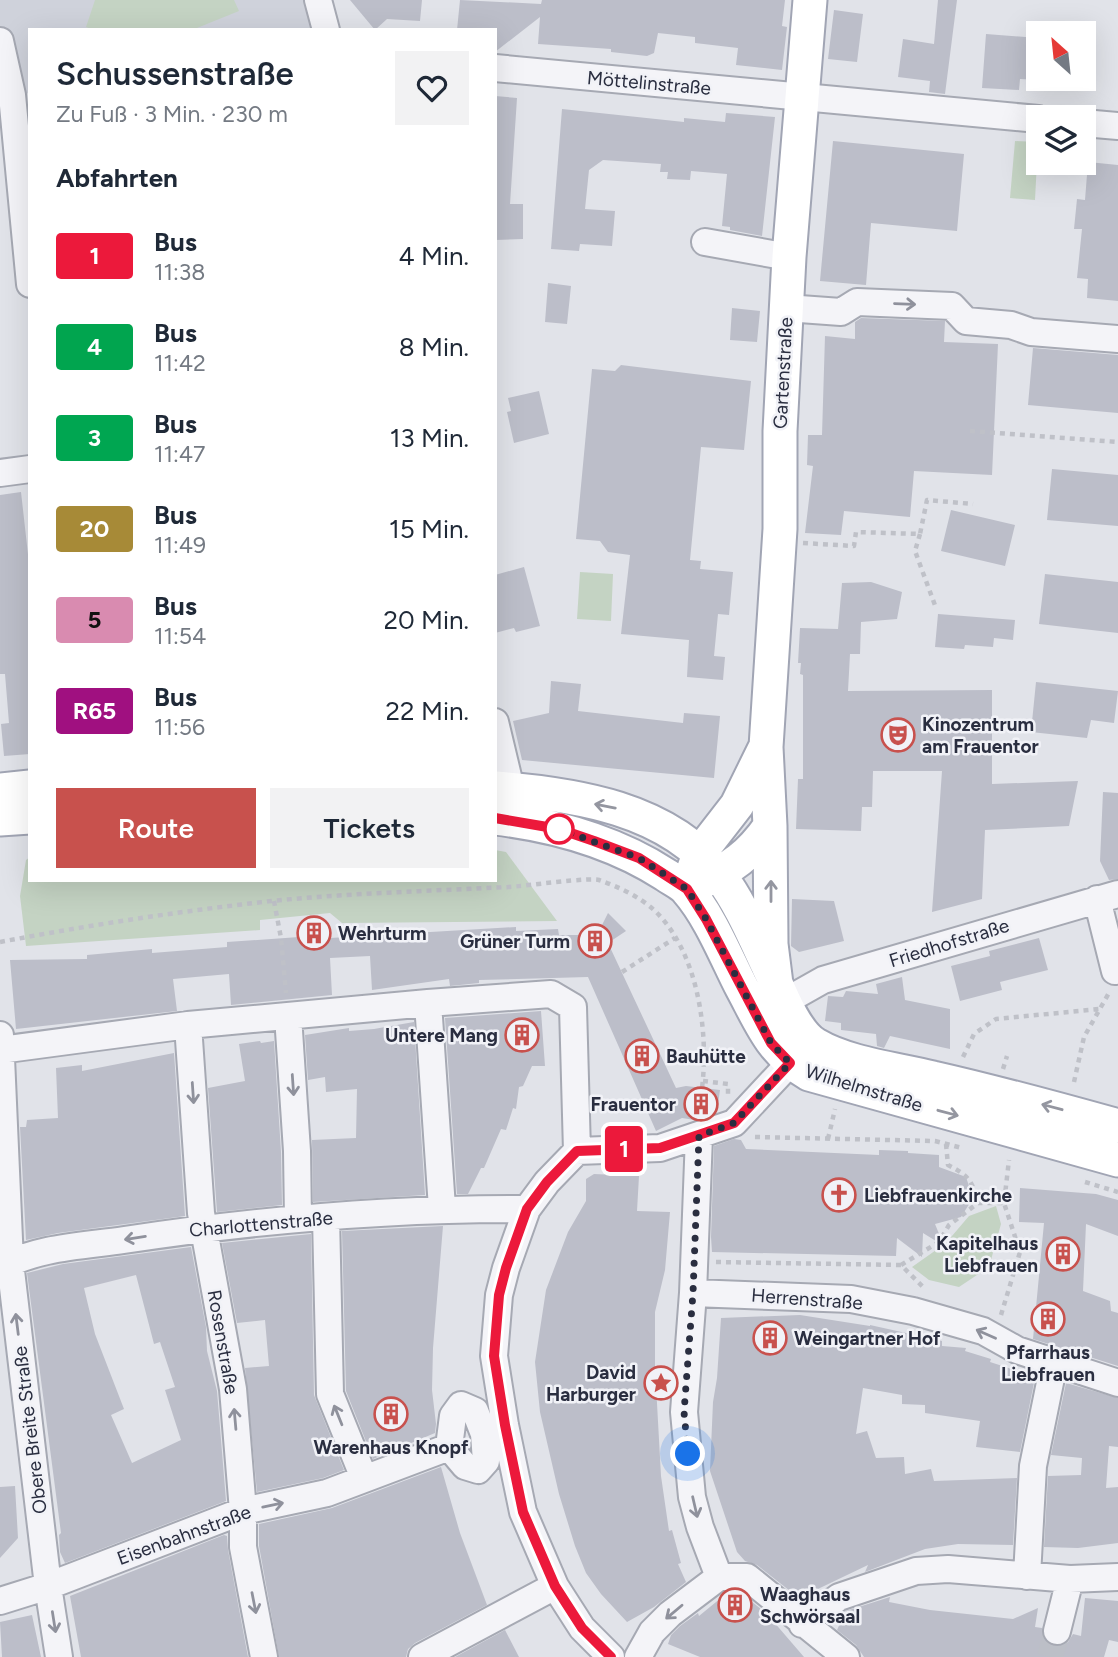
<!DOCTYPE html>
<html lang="de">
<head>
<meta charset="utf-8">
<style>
	body { margin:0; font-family:Figtree,sans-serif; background:#f2f2f3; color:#1f2937; height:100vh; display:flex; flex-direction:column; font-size:26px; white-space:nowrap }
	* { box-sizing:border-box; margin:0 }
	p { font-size:23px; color:#747a83 }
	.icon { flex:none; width:38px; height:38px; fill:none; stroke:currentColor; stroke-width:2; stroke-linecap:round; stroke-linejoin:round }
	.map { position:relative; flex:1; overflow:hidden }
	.sheet { position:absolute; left:28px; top:28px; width:469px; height:854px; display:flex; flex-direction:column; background:#fff; border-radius:0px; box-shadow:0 7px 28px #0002 }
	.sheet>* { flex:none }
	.badge { padding:0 14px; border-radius:5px; font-size:24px; line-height:46px }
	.needle { width:46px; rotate:333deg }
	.tools { position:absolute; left:1026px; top:21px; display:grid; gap:14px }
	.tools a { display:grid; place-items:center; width:70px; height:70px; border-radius:0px; background:#fff; box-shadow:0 7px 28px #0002; font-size:35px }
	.you { position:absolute; width:35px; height:35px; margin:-18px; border:5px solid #fff; border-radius:50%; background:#1a73e8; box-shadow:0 0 0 10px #1a73e833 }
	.map>.badge { position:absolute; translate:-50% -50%; box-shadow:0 0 0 4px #fff }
	h2 { padding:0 28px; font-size:26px; line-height:63px }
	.round { display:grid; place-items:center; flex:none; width:74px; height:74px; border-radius:0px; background:#f2f2f3 }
	.overview { display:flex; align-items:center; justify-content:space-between; height:119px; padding:0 28px }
	h1 { font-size:33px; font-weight:600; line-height:52px }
	.primary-button { display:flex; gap:14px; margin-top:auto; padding:14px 28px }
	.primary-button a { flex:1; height:80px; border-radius:0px; background:#c8514d; color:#fff; font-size:28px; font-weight:600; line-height:80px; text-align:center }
	.primary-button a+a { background:#f2f2f3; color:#1f2937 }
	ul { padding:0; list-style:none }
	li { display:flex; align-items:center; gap:21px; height:91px; padding:0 28px }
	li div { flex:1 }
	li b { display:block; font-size:26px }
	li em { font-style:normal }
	li .badge { min-width:77px; font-weight:700; text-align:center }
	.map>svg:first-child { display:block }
	.built { fill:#cfd2db }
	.green { fill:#c4d3c3 }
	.building { fill:#bcbec9; fill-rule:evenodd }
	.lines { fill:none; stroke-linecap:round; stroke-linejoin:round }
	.minor-tunnel { stroke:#bcbfc7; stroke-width:26; stroke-dasharray:26 13; stroke-linecap:butt }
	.minor-casing { stroke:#a6a9b3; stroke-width:30 }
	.major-casing { stroke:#a1a5b4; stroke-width:37 }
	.path { stroke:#bfc1c8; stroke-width:4.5; stroke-dasharray:5 5; stroke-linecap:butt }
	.minor { stroke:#f4f4f8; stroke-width:26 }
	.major { stroke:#fff; stroke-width:33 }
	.oneway { stroke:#8f919c }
	.oneway2 { stroke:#9496a0 }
	.line-casing { stroke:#fff; stroke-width:16 }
	.line { stroke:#ec193b; stroke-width:10 }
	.walk { stroke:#2a2e40; stroke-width:7; stroke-dasharray:0 12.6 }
	.stop-dot { fill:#fff; stroke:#ec193b; stroke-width:3.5 }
	.labels { text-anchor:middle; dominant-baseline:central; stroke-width:5; stroke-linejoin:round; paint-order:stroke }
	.street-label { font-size:19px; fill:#2a2e40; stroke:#f1f2f7 }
	.poi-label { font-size:19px; font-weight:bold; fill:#2a2e40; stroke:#f1f2f7; text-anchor:start }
</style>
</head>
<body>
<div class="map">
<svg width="1118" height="1657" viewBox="0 0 1118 1657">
	<rect width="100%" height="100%" fill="#e1e3e9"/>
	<!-- built -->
	<path class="built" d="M0,0H318L326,30H30V93L12,95L0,42Z"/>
	<!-- green -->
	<path class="green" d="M95,0H234L239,11L192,30H94L86,27Z
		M1015,141L1038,142L1035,200L1010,198Z
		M580,572L613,574L611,621L577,619Z
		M495,850L506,852L557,921L342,923L330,913L260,920V930L26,946L20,896L26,860L30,857V880H495Z
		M996,1206L1001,1224L989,1267L959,1287L929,1280L912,1267L946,1243L969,1216Z"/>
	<!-- building -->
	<path class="building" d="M350,0H422L420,21L387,19L375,30Z
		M460,0L541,4L542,0H785L782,26L787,27L782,70L736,65L738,48L695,43V37L658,33L654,53L647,56L611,52V49L538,44L540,17L495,52V30H457Z
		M938,0H957L945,94L929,92L930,81L898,77L903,39L934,44Z
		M834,10L863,14L857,62L828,59Z
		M986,34L1038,38V80L1020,79L1019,90L982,88Z
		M495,96L517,98L510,204H523V239L495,240Z
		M562,109L684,122V118L725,122L726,113L775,117L762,236L730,230V227L722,226L727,174L691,171L690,180L667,179L668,172H660L661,164L603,160L589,170L585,209L615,211L612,246L580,244L579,251L551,249Z
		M833,141L964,154L957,231L871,223L866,285L820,281Z
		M1088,162L1118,165V301L1087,298L1088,279L1077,278L1082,229H1074L1077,199L1085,200Z
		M548,283L571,286L567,324L545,322Z
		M732,308L760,311L757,342L730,340Z
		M861,318L945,321L944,342L998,344L992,475L914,471L910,517L844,511L841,535L805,533L813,466L807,465L808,435H822L825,336L855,339V322Z
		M1033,348L1118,355V413L1028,405Z
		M621,365L751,381L744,450L701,447L690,560L701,561L700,569L733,572L729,615L718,614L714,656L725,657L723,680L687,677L689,640L621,634L630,555L608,552L600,541L576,539L592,369L615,371Z
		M539,391L549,434L514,443L507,412L511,411L508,398Z
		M1052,469L1118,475V526L1047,520Z
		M21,492L30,572V754L4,756L1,724L9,723L5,674H0V495Z
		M951,510L1015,525L1005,566L941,551Z
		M524,567L540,626L516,632L514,628L495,633V575Z
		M1045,574L1118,582V633L1039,624Z
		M871,582L902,592L897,619L861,622L860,654H850L848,691L992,690V784L1078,781L1069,826L985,830L982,899L932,912L942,771H873L872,807H862L861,831L796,829L798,779H803V675L800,674L801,663H798L800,628L838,629L842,583Z
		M938,614L1015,620L1013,640L994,638L993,647L965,645L964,649L935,647Z
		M551,681L581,684L578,711L683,723L684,713L720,716L714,778L522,760L513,721L549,713Z
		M1036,682L1118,691L1114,723L1091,720L1087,738L1031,732Z
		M1103,792L1118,793V879L1109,880L1100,861Z
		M792,899L834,901L844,941L799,952L791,946Z
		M608,913L626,931L608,943L676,1088L686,1086L720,1090L717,1112L695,1120L682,1118L656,1131L588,977L479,980V983L450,986L449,979L372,990L370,956L330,958L332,995L231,1005L229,974L173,979L177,1011L16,1029L10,960L87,959V955L152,949V953L227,947V942L299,937L305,924L317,920L323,924L330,938L516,927V931L558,929L559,935H584L588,930L601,927Z
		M1039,938L1048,970L1000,982L1002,990L960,1001L951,966L990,956L989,951Z
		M902,977L905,1000L950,1009V1049L890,1036L884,1048L877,1046L876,1034L841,1030V1023L825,1021L828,996L843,997L846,991L878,994L876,984Z
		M541,1011L545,1066H532L523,1086L519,1087L516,1109L513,1108L506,1130L501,1129L484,1168H481L468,1194H457L445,1018Z
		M414,1022L425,1195L313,1202L312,1140L356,1138L357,1089L326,1092L325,1077L308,1080L305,1035L349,1028V1031L374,1029Z
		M260,1041L261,1043L274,1041L281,1152L282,1205L217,1212L208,1088L245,1081L239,1044Z
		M174,1053L185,1216L58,1233L26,1240L20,1127H26L27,1120L58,1118L56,1068L82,1065V1071Z
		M734,1139L741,1140L746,1149L879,1155V1150L908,1151V1153L939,1155V1167L966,1177L973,1198L961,1217L935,1224L944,1246L923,1233L922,1257L897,1238L896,1256L712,1252L711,1237L714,1146Z
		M594,1174L639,1176L637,1211L670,1212L665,1270L655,1312V1367L661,1476L669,1531L672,1530L681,1563L678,1564L686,1582L654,1607L627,1622L601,1594L586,1573L575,1546L559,1494L540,1412L535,1362L546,1290L568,1232L586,1201V1179Z
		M1020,1188L1096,1194L1118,1200V1236L1086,1224L1083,1291L1110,1301L1111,1311L1118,1313V1366L1033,1339L1044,1223L1019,1222Z
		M443,1226L433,1348L432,1390L436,1424L435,1433L373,1459L346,1391L342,1231Z
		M311,1234L314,1395L344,1470L323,1478L257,1492L245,1368L269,1366L265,1320L237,1323L222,1243Z
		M191,1247L206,1327L207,1351L217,1391L226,1501L65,1563L60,1552L59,1535L61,1533L27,1273L63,1264ZM136,1275L154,1344L160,1342L175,1387L165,1390L181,1440L132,1463L111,1415L124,1409L95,1334L84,1288Z
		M800,1315L870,1326V1325L942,1341V1346L966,1348L965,1351L991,1359L990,1362L1030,1375V1371L1036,1373L1020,1452L976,1447L980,1421L925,1413V1405L902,1404V1395L863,1388L856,1434L867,1431L876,1458L904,1457L905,1474L931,1469L934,1481L1017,1478L1013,1545L958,1544L925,1549L865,1572L868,1565L799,1598L757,1565L745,1561L737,1552L710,1471L713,1402L717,1378L721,1318Z
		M1066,1383L1118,1398V1447L1109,1446L1106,1488L1118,1487V1543L1078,1548L1044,1547L1048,1476L1081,1475L1082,1458L1051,1455Z
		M441,1467L460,1533L487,1605L415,1643L408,1649L406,1657H279L259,1546V1524L332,1508Z
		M15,1486L18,1538L0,1558V1487Z
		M224,1535L227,1536L228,1550L248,1657H81L70,1596Z
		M727,1593H741L767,1614L804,1657H700L668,1644L671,1635L680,1626L698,1613L699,1616Z
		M890,1597L889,1602L930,1610L1013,1619L1038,1608L1035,1627L1042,1628L1046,1642L1054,1646H1062L1068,1642L1073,1634L1081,1636L1085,1598L1118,1601V1642L1109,1640L1104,1657H864L856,1645L837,1630L846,1611Z
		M32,1615L41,1657H2L0,1622Z
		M505,1630L519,1657H455Z"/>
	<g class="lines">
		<!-- minor-tunnel -->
		<path class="minor-tunnel" d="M1050,1657L1057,1631"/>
		<defs>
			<path id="minor" d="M318,0L326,30
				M0,41L12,95L30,284
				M495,68L1038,119
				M1083,123L1118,126
				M705,242L789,257
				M786,308L841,312L857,302L952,306L966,321L1011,325L1031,332L1118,339
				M0,473L30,469
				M495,722L511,789
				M1097,899L1115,971
				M784,1002L823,980L1118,894
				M428,1003L442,1208
				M288,1016L297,1151L298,1219
				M188,1025L201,1213L233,1389L243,1511V1547L264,1657
				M0,1035L10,1262L48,1586L59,1657
				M0,1050L188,1025L428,1003L551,994L573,1007L577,1151
				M699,1136L693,1293L684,1412L692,1497L700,1527L719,1577
				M326,1217L330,1394L364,1478
				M0,1268C37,1247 83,1246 124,1240C257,1220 392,1208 527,1209
				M693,1293L851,1299L913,1311L983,1331L1017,1350L1118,1383
				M484,1434L475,1411L461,1405L453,1416L449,1447L465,1466L478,1470L486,1461L484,1434L505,1425
				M1027,1576L1033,1466L1054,1363
				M719,1577H747L846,1657
				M0,1601L48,1586L243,1511L327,1493L449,1447
				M802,1624L839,1597L916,1571L948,1569L1070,1579L1118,1577
				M1057,1631L1070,1579
				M422,1657L555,1586
				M611,1657L582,1628L555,1586L523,1512L505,1425L494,1356L499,1295L506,1268L527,1209L547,1182L577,1151L660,1148L734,1123L790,1063
				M638,1657L652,1632L670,1614L719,1577"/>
			<path id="major" d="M495,788C574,794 669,808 720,876C742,905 756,941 772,974C781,995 796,1034 816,1045C848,1064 897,1069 933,1078C995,1092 1057,1109 1118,1126
				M0,790L30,787
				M495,818C554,825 615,842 666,875C673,880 682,884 687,890C710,916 726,957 742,988C762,1025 771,1052 809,1074L1118,1160
				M0,819L30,817
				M692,874L699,854L737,805L764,750
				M700,883C731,868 750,855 770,826
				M776,984L771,944L770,826L766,747L780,529V431L789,257L810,0"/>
		</defs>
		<!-- minor casing -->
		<use href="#minor" class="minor-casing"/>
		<!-- major casing -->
		<use href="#major" class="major-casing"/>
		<!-- path -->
		<path class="path" d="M970,431L1118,442
			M920,534L915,551L936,608
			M803,543L854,546L856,532L920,534L927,500L973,504
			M274,901L281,938L286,993
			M0,942C90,925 181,911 272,901C351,893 430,891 509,887C525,886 590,877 599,880C617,886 640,897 654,910C698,951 709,1032 702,1088
			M622,972L675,938
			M963,1057L974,1034L996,1019L1099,1009
			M1003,1069L1007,1056
			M703,1081L728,1084V1095
			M1074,1082L1084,1037L1110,991
			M755,1137L935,1141L962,1148
			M828,1139L835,1109
			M946,1144L948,1165C969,1176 972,1180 978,1203
			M1085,1182L1118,1192
			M716,1262L901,1265L925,1289
			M901,1265L939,1242L949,1225L978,1203H1004
			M1001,1315L1020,1252L1004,1203L1009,1160"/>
		<!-- minor -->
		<use href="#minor" class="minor"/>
		<!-- major -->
		<use href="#major" class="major"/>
	</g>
	<!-- one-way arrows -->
	<defs><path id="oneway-shaft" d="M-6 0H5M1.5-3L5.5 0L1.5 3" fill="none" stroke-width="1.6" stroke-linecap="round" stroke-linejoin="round" transform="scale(1.75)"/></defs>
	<g class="oneway">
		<use href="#oneway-shaft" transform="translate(905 304) rotate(2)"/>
		<use href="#oneway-shaft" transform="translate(293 1085) rotate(86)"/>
		<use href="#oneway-shaft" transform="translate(193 1093) rotate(86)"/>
		<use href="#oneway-shaft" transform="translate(135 1238) rotate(171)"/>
		<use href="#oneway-shaft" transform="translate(17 1324) rotate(-97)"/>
		<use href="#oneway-shaft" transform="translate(986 1334) rotate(-156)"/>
		<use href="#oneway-shaft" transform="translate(338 1415) rotate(-112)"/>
		<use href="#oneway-shaft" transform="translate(235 1419) rotate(-95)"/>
		<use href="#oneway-shaft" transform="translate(273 1505) rotate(-12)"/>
		<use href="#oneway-shaft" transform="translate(695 1507) rotate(77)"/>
		<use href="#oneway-shaft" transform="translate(254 1603) rotate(79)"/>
		<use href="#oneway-shaft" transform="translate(674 1612) rotate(140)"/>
		<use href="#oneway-shaft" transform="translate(54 1622) rotate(81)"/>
	</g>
	<g class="oneway2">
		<use href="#oneway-shaft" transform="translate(605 806) rotate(-169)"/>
		<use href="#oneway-shaft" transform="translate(771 891) rotate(-90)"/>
		<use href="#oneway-shaft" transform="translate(1052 1107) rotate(-165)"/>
		<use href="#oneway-shaft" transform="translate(948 1113) rotate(15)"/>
	</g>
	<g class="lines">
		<defs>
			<path id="line" d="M495,818L559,829L594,841L639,858L687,889L706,919L771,1043L790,1063L734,1123L660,1148L577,1151L547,1182L527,1209L506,1268L499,1295L494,1356L505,1425L523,1512L555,1586L582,1628L611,1657"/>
		</defs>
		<!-- line casing -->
		<use href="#line" class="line-casing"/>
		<!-- line -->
		<use href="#line" class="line"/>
		<!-- walk -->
		<path class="walk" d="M559,829L639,858L687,889L706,919L771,1043L790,1063L734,1123L699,1136L693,1293L684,1412L688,1454"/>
	</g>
	<!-- icons -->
	<defs>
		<symbol id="theatre-ring" viewBox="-11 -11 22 22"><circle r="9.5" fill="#f1f2f7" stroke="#c8514d" stroke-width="1.5"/><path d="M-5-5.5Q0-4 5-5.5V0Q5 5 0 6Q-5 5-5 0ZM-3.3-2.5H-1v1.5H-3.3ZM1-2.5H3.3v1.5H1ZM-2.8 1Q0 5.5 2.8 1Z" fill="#c8514d"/></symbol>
		<symbol id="building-ring" viewBox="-11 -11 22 22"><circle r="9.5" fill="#f1f2f7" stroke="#c8514d" stroke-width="1.5"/><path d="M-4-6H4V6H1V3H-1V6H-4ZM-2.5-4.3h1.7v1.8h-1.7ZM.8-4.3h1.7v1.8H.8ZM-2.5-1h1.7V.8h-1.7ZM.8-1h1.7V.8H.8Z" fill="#c8514d"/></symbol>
		<symbol id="church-ring" viewBox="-11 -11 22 22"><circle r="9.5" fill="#f1f2f7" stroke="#c8514d" stroke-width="1.5"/><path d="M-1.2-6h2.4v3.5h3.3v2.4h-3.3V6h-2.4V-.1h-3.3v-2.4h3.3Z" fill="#c8514d"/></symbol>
		<symbol id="sight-ring" viewBox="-11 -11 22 22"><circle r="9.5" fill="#f1f2f7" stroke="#c8514d" stroke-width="1.5"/><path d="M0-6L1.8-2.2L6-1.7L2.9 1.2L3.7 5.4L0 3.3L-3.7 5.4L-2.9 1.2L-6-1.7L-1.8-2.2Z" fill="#c8514d"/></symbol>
	</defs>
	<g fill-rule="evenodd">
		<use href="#theatre-ring" x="879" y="716" width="38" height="38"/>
		<use href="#building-ring" x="295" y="914" width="38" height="38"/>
		<use href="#building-ring" x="576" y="922" width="38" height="38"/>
		<use href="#building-ring" x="503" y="1016" width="38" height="38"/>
		<use href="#building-ring" x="623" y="1037" width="38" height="38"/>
		<use href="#building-ring" x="682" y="1085" width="38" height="38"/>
		<use href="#church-ring" x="820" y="1176" width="38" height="38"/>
		<use href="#building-ring" x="1044" y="1235" width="38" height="38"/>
		<use href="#building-ring" x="1029" y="1300" width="38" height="38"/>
		<use href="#building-ring" x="751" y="1319" width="38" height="38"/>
		<use href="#sight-ring" x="642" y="1364" width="38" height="38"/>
		<use href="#building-ring" x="372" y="1395" width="38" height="38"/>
		<use href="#building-ring" x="716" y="1586" width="38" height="38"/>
	</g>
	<!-- markers -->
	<circle class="stop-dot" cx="559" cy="829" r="14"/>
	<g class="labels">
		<!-- street labels -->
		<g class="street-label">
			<text transform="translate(649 83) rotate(5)">Möttelinstraße</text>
			<text transform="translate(783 373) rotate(-87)">Gartenstraße</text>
			<text transform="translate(949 943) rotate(-17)">Friedhofstraße</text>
			<text transform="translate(864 1088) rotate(17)">Wilhelmstraße</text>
			<text transform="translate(261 1224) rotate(-5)">Charlottenstraße</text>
			<text transform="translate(807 1299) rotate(4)">Herrenstraße</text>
			<text transform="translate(223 1342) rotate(80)">Rosenstraße</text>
			<text transform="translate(30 1430) rotate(-97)">Obere Breite Straße</text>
			<text transform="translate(184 1535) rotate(-20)">Eisenbahnstraße</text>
		</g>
		<!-- poi labels -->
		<g class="poi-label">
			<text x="922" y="724">Kinozentrum<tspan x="922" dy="22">am Frauentor</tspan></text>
			<text x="338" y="933">Wehrturm</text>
			<text x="570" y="941" text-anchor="end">Grüner Turm</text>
			<text x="498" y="1035" text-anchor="end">Untere Mang</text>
			<text x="666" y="1056">Bauhütte</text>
			<text x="676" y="1104" text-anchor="end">Frauentor</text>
			<text x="864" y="1195">Liebfrauenkirche</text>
			<text x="1038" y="1243" text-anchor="end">Kapitelhaus<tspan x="1038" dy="22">Liebfrauen</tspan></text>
			<text x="794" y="1338">Weingartner Hof</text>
			<text x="1048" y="1352" text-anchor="middle">Pfarrhaus<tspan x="1048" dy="22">Liebfrauen</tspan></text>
			<text x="636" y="1372" text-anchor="end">David<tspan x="636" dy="22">Harburger</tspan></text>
			<text x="391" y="1447" text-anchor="middle">Warenhaus Knopf</text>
			<text x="760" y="1594">Waaghaus<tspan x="760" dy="22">Schwörsaal</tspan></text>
		</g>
	</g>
</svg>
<div class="tools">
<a><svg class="needle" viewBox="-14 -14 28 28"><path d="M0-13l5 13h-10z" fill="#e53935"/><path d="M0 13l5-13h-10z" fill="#747a83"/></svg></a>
<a><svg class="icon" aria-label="layers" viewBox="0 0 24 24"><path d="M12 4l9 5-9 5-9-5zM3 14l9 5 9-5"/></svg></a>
</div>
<div class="you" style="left:688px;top:1454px"></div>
<b class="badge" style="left:624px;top:1149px;background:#ec193b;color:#fff">1</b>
<section class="sheet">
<div class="overview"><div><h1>Schussenstraße</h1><p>Zu Fuß · 3 Min. · 230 m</p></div><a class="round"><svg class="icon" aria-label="heart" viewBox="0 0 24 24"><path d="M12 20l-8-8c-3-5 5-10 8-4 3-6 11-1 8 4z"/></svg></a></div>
<h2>Abfahrten</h2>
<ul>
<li><span class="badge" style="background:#ec193b;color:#fff">1</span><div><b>Bus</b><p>11:38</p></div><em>4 Min.</em></li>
<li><span class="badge" style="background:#01a54f;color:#fff">4</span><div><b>Bus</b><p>11:42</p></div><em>8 Min.</em></li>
<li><span class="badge" style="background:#00a651;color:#fff">3</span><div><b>Bus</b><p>11:47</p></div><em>13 Min.</em></li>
<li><span class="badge" style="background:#a78a37;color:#fff">20</span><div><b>Bus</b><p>11:49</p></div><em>15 Min.</em></li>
<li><span class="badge" style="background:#d98bb0;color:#111">5</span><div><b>Bus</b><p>11:54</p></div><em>20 Min.</em></li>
<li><span class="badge" style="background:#a01080;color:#fff">R65</span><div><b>Bus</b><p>11:56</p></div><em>22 Min.</em></li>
</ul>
<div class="primary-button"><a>Route</a><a>Tickets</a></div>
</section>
</div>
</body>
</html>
